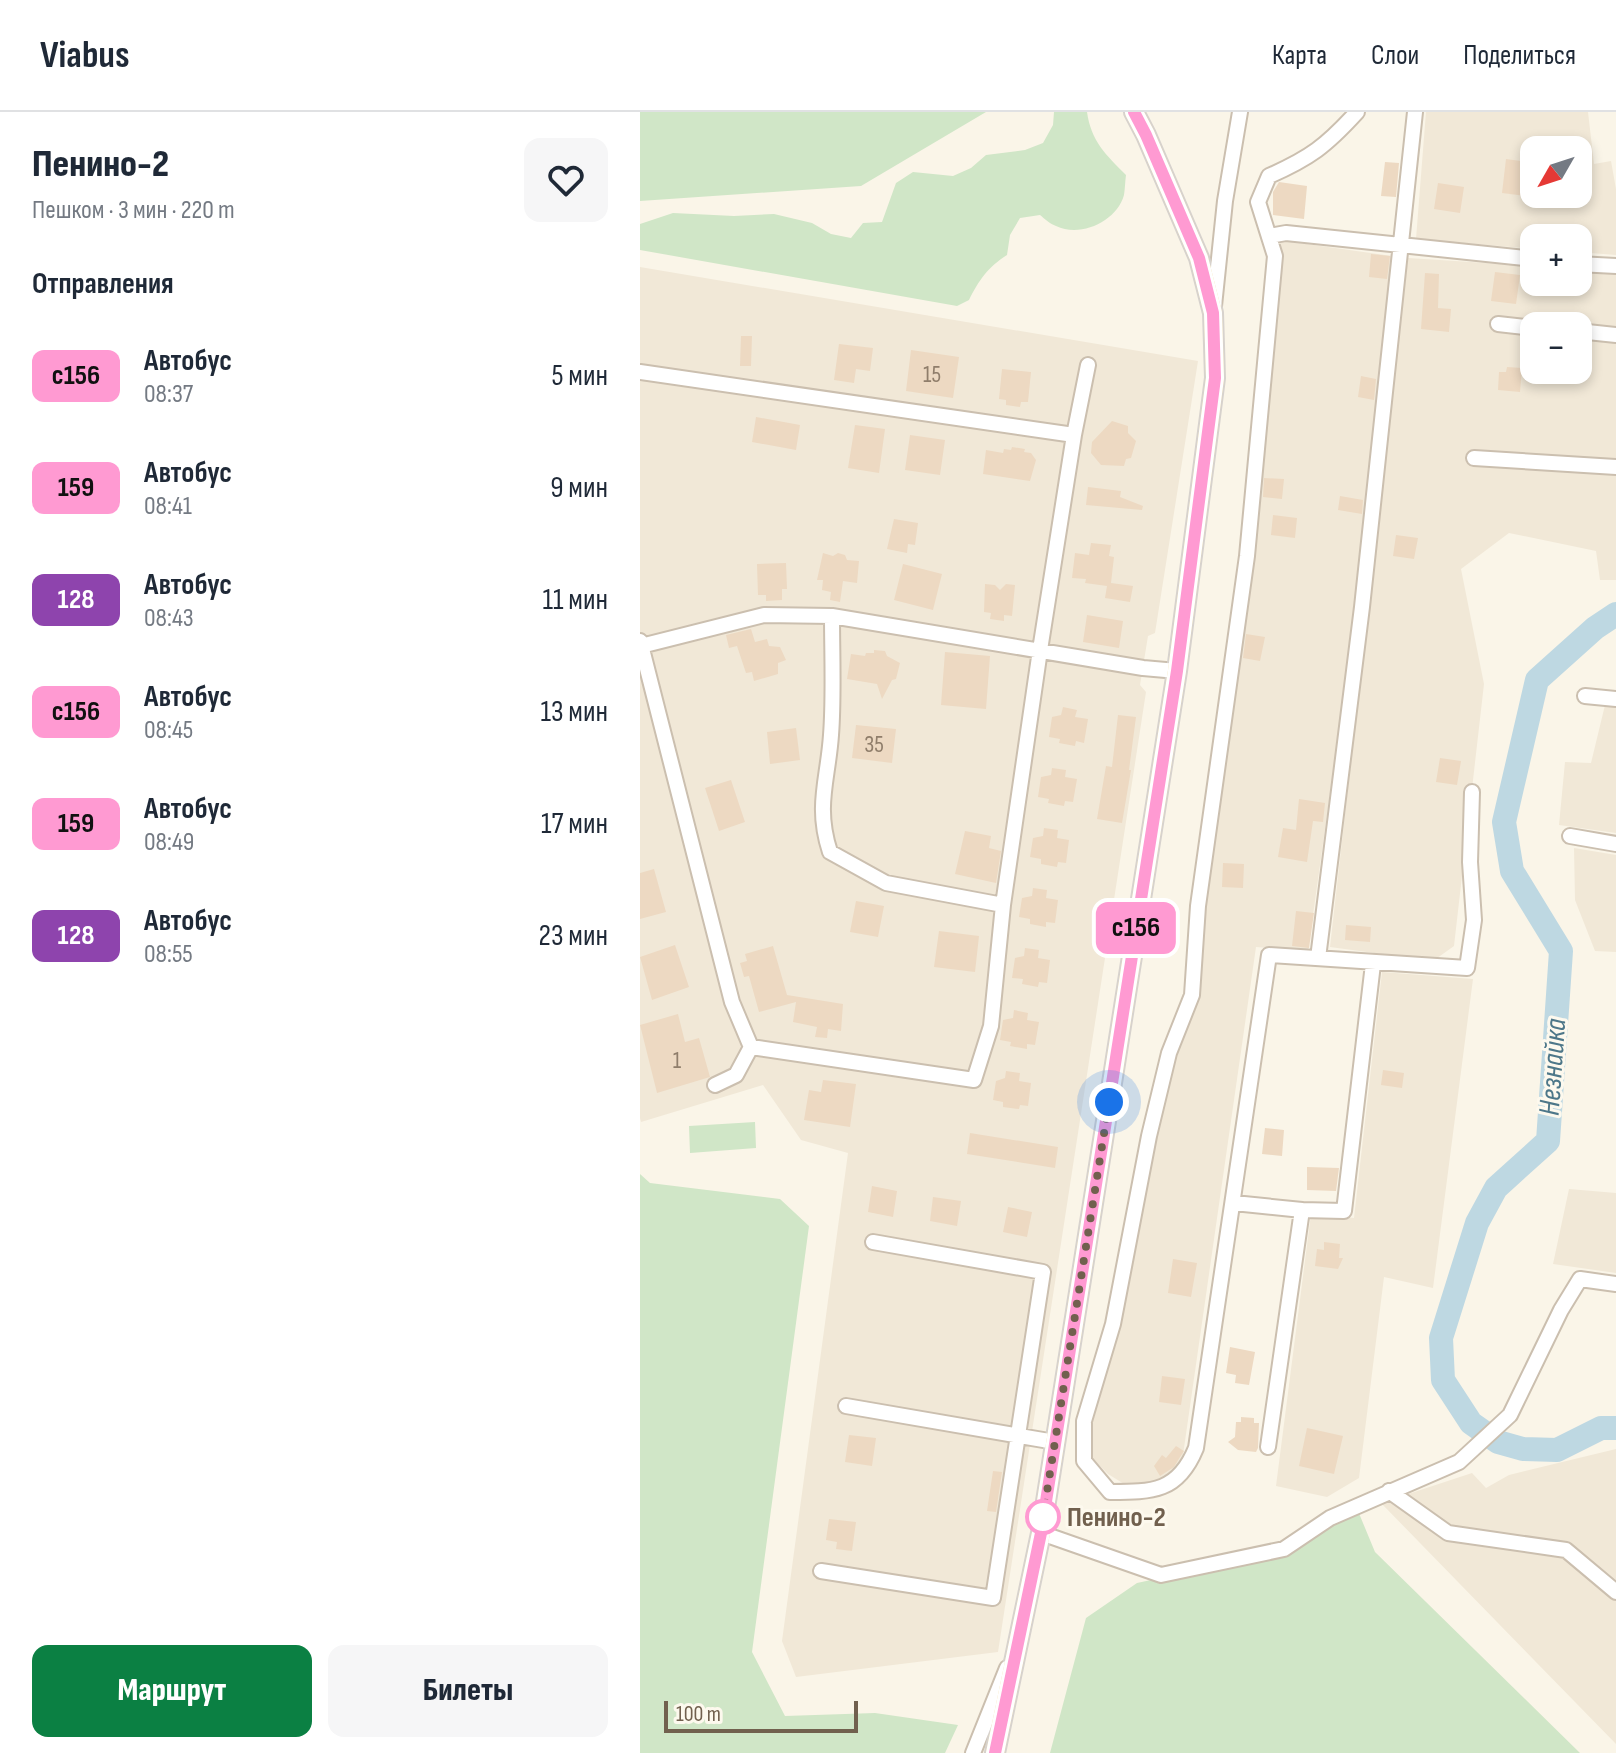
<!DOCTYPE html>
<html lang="ru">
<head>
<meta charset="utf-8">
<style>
	body { margin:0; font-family:"Sofia Sans Condensed",sans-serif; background:#f6f6f7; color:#1f2937; height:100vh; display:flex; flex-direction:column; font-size:30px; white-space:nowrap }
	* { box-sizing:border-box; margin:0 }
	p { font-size:26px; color:#747a83 }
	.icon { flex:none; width:44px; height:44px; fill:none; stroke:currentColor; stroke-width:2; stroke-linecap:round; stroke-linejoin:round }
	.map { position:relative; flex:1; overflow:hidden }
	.panel { display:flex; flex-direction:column; background:#fff; width:640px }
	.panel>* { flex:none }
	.badge { padding:0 16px; border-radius:12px; font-size:28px; line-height:52px }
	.needle { width:52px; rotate:231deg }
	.tools { position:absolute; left:880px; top:24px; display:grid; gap:16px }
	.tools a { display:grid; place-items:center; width:72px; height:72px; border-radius:16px; background:#fff; box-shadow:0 4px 12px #0003; font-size:40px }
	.scale { position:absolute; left:24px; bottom:20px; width:194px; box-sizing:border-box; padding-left:8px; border:4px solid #71604e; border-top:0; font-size:22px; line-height:28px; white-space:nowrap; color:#71604e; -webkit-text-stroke:6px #fdf9ee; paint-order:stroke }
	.you { position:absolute; width:40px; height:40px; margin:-20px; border:6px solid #fff; border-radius:50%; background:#1a73e8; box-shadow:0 0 0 12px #1a73e833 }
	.map>.badge { position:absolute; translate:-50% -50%; box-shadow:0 0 0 4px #fff }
	h2 { padding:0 32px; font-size:30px; line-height:72px }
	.round { display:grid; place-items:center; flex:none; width:84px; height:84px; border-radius:16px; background:#f6f6f7 }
	.summary { display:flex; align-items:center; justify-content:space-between; height:136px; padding:0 32px }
	h1 { font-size:38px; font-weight:800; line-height:60px }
	.button { display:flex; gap:16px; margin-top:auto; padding:16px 32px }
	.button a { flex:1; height:92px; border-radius:16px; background:#0b8043; color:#fff; font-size:32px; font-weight:800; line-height:92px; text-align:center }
	.button a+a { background:#f6f6f7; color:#1f2937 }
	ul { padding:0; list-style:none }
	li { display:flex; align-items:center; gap:24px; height:112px; padding:0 32px }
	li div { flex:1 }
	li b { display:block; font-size:30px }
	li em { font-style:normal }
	li .badge { min-width:88px; font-weight:700; text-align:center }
	header { display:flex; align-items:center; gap:48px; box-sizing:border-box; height:112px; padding:0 40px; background:#fff; border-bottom:2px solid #e0e1e3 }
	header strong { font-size:38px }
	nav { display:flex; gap:44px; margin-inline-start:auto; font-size:28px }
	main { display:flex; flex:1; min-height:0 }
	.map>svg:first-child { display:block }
	.residential { fill:#f1e8d7; fill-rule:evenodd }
	.green { fill:#d0e6c7 }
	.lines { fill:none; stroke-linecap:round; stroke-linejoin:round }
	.river { stroke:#bed8e2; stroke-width:24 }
	.building { fill:#edd9c2 }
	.minor-casing { stroke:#cbbfaf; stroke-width:18 }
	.major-casing { stroke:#d7d2cd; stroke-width:22 }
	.minor { stroke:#fff; stroke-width:14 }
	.major { stroke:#f2e0a7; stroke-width:18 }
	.line-casing { stroke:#fff; stroke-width:18 }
	.line { stroke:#ff9ad2; stroke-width:12 }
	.walk { stroke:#71604e; stroke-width:8; stroke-dasharray:0 14.4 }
	.stop-dot { fill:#fff; stroke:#ff9ad2; stroke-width:4 }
	.labels { text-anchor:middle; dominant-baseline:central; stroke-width:6; stroke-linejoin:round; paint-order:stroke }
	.number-label { font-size:24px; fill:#907e6b }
	.stop-label { font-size:28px; font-weight:bold; fill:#71604e; stroke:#fdf9ee; text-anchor:start }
	.water-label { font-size:30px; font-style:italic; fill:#4d7789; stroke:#fdf9ee }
</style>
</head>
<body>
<header>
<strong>Viabus</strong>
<nav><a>Карта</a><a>Слои</a><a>Поделиться</a></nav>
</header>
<main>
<section class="panel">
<div class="summary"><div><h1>Пенино-2</h1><p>Пешком · 3 мин · 220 m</p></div><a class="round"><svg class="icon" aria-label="heart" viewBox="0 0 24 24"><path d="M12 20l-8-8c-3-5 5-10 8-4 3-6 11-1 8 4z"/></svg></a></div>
<h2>Отправления</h2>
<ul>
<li><span class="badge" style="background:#ff9ad2;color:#111">с156</span><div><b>Автобус</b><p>08:37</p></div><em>5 мин</em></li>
<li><span class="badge" style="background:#ff9ad2;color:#111">159</span><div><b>Автобус</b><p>08:41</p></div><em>9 мин</em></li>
<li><span class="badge" style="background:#8e44ad;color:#fff">128</span><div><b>Автобус</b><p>08:43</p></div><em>11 мин</em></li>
<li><span class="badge" style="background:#ff9ad2;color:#111">с156</span><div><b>Автобус</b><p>08:45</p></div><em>13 мин</em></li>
<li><span class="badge" style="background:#ff9ad2;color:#111">159</span><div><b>Автобус</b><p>08:49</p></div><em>17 мин</em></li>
<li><span class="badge" style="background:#8e44ad;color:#fff">128</span><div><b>Автобус</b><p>08:55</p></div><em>23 мин</em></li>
</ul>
<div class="button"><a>Маршрут</a><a>Билеты</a></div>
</section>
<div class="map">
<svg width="976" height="1641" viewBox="0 0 976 1641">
	<rect width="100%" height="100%" fill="#faf5e8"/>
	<!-- residential -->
	<path class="residential" d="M786,0H948L954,52L971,49L976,77V143L938,140V126H894V137L776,127ZM894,38H938V82H894Z
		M638,128L752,144L736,321L716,495L668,839L616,835L543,1343L541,1351L524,1368L489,1375L468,1362L452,1346L446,1320L523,966L558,878L564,781Z
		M768,146L894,154V170H938V157L976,160V468H960L956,439L869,421L821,457L844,572L814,834L793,849L690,835ZM894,214H938V258H894Z
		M0,155L558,249L515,521L508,524L500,573L506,580L358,1540L156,1565L142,1529L208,1041L161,1028L123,973L1,1010L0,1006Z
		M965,593L976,594V721L919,713L925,650L951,651Z
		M934,736L976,743V840L955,839L935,788Z
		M742,860L833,867L793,1176L744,1165L719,1366L687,1385L636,1374L671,1102L714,1106Z
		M929,1077L976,1081V1161L913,1152Z
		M976,1337V1632L741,1391L832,1361L846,1376L869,1363Z"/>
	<!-- green -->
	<path class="green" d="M0,0H346L221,74L0,89Z
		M414,0H447C451,29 466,43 486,63C485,70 485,77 484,83C477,109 441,126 416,114C410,112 405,107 400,103L380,106L370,123L367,143C348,155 339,168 329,188L317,194L0,138V112L33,101L94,104L134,102L172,111L191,122L211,126L223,111L242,110L256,71L273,60L313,64L331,56L346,43L385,38L403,31L413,13Z
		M115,1010L116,1036L50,1041L49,1014Z
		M0,1062L10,1071L140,1087L169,1114L112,1540L145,1604L235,1601L318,1613L305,1641H0Z
		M718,1399L735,1440L940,1641H410L446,1506L497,1471L627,1443Z"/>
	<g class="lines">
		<!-- river -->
		<path class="river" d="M976,502L955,516L897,568L864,710L872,759L921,839L908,1029L856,1076L837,1111L801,1226L803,1268L831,1311L858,1330L883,1337L917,1338L961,1316H976"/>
	</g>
	<!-- building -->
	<path class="building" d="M866,47L894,51V85L862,81Z
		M745,50L759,51L756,85L741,84Z
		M639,70L667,74L664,107L633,103V80Z
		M798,71L824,75L820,101L794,97Z
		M731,142L750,144L747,167L729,165Z
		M855,160L880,163L876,192L851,189Z
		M785,161L799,162L798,196L811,197L809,220L781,217Z
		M101,224H112L111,254H100Z
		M199,232L233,236L230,259L216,257L214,271L194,268Z
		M271,238L319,245L313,286L266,279Z
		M867,255L882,256L880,280L858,278L859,260H866Z
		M362,257L391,260L388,290H381L380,295L366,293V288L359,287Z
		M721,264L736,267L734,288L718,285Z
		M116,305L160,313L156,338L112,330Z
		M472,309L488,314V321L496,329L491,346L486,347L484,354L461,353L451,341L452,330Z
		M215,313L245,317L239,361L208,356Z
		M270,323L305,328L300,363L265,358Z
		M372,335L385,337L384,340L391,341L396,348L390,369L343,362L346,338L363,341L364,337L371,338Z
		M624,366L644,367L642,387L623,385Z
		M448,375L481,379L480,385L503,394L502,398L446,393Z
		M700,384L723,388L722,402L698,398Z
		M633,403L657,406L655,426L631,423Z
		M254,407L278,411L275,433L268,432L267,441L247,437Z
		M756,423L778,426L774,447L753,444Z
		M451,431L471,433L469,444L474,445L471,471L493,474L490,490L465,486L467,474L445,471L446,467L432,466L435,441L449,443Z
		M183,441L193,444L198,441L205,443L207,448L219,449L217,471L203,469L200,490L190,488L191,480L182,478L183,468H177Z
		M146,451L147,477H142V488L126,489V483H118L117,452Z
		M263,452L302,462L293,498L254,488Z
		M345,472L355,473L360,478L366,472L375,473L372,504L364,503V509L350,507L351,501L344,500Z
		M447,503L483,509L479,536L443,530Z
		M111,517L115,530L127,527L129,534L140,535L146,548L138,551V562L114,569L112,560L106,561L97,534L89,536L86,523Z
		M606,522L625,525L620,549L603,546Z
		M234,538L245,539L247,544L260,551L256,567L252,568L242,587L237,572L207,567L211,542L225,544L226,541H234Z
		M305,540L350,544L346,597L301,593Z
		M423,595L437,598L435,605L448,607L444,631L436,629L435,634L419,631L420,627L409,625L412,605L421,603Z
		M478,603L496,605L489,658H491L482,711L457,707L466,654L472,655Z
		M216,613L256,617L252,651L212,646Z
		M156,616L160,648L130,652L127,620Z
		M800,646L821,649L817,673L796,670Z
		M412,656L426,658L425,665L437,667L433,690L425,689L424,694L408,691L409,687L398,685L401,665L411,663Z
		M91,668L105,710L79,719L65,676Z
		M659,687L685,691L683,710L673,709L667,750L638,745L643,716L656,718Z
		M404,716L418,718L417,726L429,728L426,751L418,750L417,755L401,752V747L390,745L393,726L403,724Z
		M325,719L351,724L349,736L361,739L356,771L315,762Z
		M583,751L604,752L603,776L582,775Z
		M14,757L26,800L0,807V761Z
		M393,776L407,778L406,786L418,788L415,811L406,810V815L390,812V807L379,805L382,786L392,784Z
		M216,789L244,794L238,825L210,820Z
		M656,799L674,801L669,836L652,834Z
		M706,813L731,815L730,830L705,828Z
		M299,819L339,824L335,860L294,855Z
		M35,833L49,875L12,888L0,845Z
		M133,834L147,883L203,892L201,919L188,917L187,926L175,925L177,915L153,910L156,890L119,900L109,864L104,865L100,851L107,849L105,842Z
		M385,836L399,838L398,846L410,848L407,871L399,870L398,875L382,872L383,867L372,866L375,846L384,844Z
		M374,898L388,901L387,908L399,910L395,933L387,932V937L370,934L371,930L360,928L363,908L373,906Z
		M38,902L45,930L59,926L70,965L17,981L0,913Z
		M743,958L764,961L762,976L741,973Z
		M366,959L380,961L379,969L391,971L388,994L380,993L379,997L363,995V990L353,988L356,969L365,966Z
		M183,968L216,972L210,1015L164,1008L169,978L181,980Z
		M625,1016L644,1018L642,1044L622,1042Z
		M330,1021L418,1035L415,1056L327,1042Z
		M667,1055L699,1056L696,1079L667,1078Z
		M232,1074L257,1079L253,1105L228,1100Z
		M293,1085L321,1089L317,1114L290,1109Z
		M368,1095L392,1100L387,1125L363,1120Z
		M684,1130L700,1132L699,1146H703L698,1157L675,1154L677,1137L684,1138Z
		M533,1147L557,1151L551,1185L528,1181Z
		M590,1235L615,1240L609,1273L595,1271L596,1263L586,1261Z
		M522,1264L545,1267L541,1293L519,1290Z
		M601,1305L614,1306V1311H619L618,1336L616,1340L598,1338L588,1330L595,1325L596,1310H601Z
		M667,1316L703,1324L694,1362L659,1354Z
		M209,1323L236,1326L232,1354L205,1350Z
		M536,1334L544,1339L540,1345L534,1355L520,1364L514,1354L522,1343L526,1346Z
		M353,1359L362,1360L356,1400L347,1399Z
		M189,1407L216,1410L212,1439L196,1437L197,1430L186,1428Z"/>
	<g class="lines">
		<defs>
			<path id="minor" d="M717,0C686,34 670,46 629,64L618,90L635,144L607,444L558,794L552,883L529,941L509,1024L473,1212L444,1309V1349L470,1380C513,1380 538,1380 556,1336L629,843L827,856L834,808L830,750L832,680
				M629,124L646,121L894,147
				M938,152L976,154
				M574,194L585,89L600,0
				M858,212L894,216
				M938,219L976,223
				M0,260L434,323
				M834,346L976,355
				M192,504C192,544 194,584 191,623C188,668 175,694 190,740L246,771L363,793
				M0,529L92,890L111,935
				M1,534L124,503L192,504L503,556L537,559
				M945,584L976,587
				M930,724L976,732
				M678,846L722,495L775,0
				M75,973L96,963L111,935L334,968L351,914L363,793L400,538L434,323L448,253
				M594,1091L662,1098L704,1099L733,852
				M206,1294L415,1330
				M628,1335L662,1098
				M749,1379L808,1421L926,1438L976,1480
				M401,1421L521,1463L644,1437L690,1406L819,1350L870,1303L921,1198L940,1167L976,1172
				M181,1459L353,1486L403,1160L233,1130
				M333,1641L367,1556"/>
			<path id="major" d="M355,1641L401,1421L537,559L575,266L573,201L559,146L506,23L494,0"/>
		</defs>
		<!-- minor casing -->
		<use href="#minor" class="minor-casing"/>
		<!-- major casing -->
		<use href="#major" class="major-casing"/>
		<!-- minor -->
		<use href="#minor" class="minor"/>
		<!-- major -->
		<use href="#major" class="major"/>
	</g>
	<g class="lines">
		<defs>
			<path id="line" d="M355,1641L401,1421L537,559L575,266L573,201L559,146L506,23L494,0"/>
		</defs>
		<!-- line casing -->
		<use href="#line" class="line-casing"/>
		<!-- line -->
		<use href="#line" class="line"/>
		<!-- walk -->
		<path class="walk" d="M403,1405L469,990"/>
	</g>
	<!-- markers -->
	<circle class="stop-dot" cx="403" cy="1405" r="16"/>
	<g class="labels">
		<!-- number labels -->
		<g class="number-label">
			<text x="292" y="262">15</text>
			<text x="234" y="632">35</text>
			<text x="37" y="948">1</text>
		</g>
		<!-- stop labels -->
		<g class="stop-label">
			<text x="427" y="1405">Пенино-2</text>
		</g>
		<!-- water labels -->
		<g class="water-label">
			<text transform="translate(913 955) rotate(-86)">Незнайка</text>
		</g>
	</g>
</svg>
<div class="tools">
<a><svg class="needle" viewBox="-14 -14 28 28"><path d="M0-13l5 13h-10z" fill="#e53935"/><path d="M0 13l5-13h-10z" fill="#747a83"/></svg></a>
<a>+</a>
<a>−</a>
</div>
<div class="scale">100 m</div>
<div class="you" style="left:469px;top:990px"></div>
<b class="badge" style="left:496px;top:816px;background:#ff9ad2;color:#111">с156</b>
</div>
</main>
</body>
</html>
